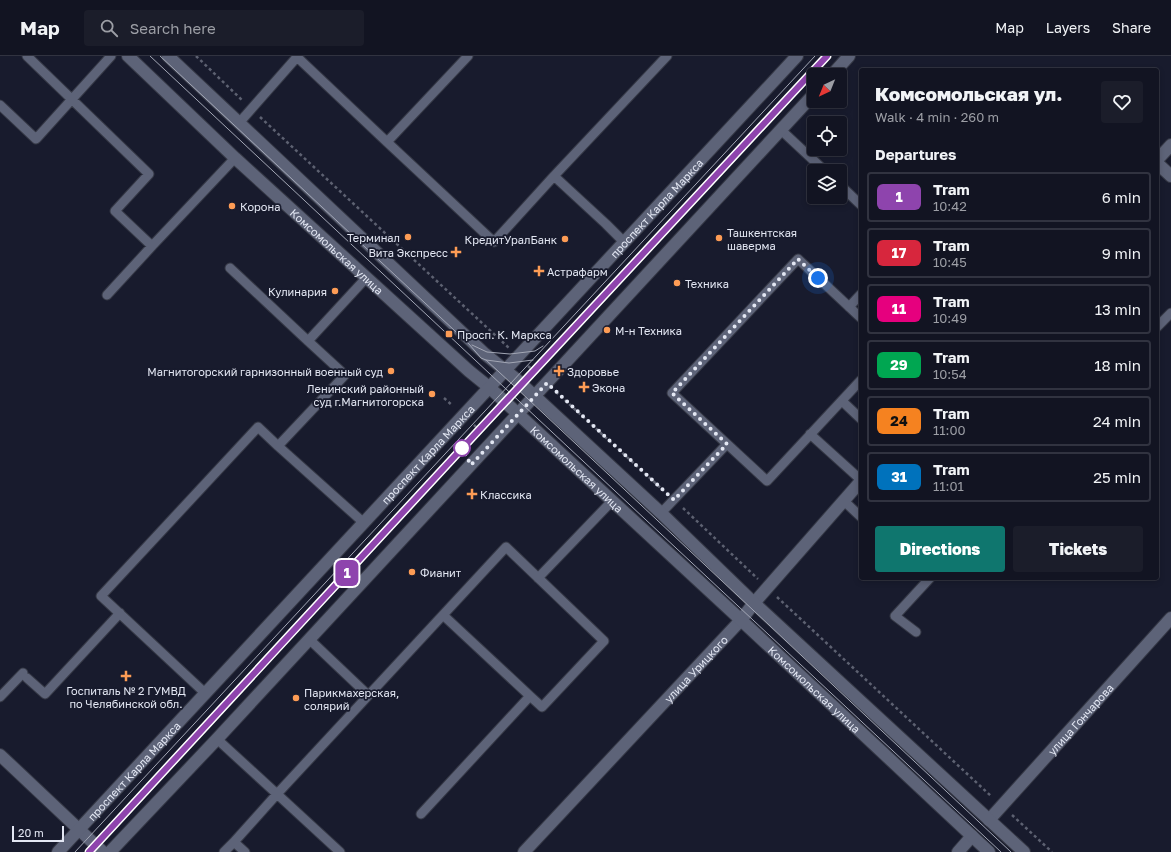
<!DOCTYPE html>
<html lang="en">
<head>
<meta charset="utf-8">
<style>
	body { margin:0; font-family:"Golos Text",sans-serif; background:#1b1d2a; color:#f1f3f6; height:100vh; display:flex; flex-direction:column; font-size:15px; white-space:nowrap }
	* { box-sizing:border-box; margin:0 }
	p { font-size:13px; color:#9c9ea5 }
	.icon { flex:none; width:22px; height:22px; fill:none; stroke:currentColor; stroke-width:2; stroke-linecap:round; stroke-linejoin:round }
	.map { position:relative; flex:1; overflow:hidden }
	.sheet { position:absolute; left:859px; top:12px; width:300px; height:512px; display:flex; flex-direction:column; background:#121422; border-radius:4px; box-shadow:0 2px 6px #0003,0 0 0 1px #313340 }
	.sheet>* { flex:none }
	.badge { padding:0 8px; border-radius:6px; font-size:14px; line-height:26px }
	.needle { width:26px; rotate:223deg }
	.tools { position:absolute; left:807px; top:12px; display:grid; gap:8px }
	.tools a { display:grid; place-items:center; width:40px; height:40px; border-radius:4px; background:#121422; box-shadow:0 2px 6px #0003,0 0 0 1px #313340; font-size:20px }
	.scale { position:absolute; left:12px; bottom:10px; width:52px; box-sizing:border-box; padding-left:4px; border:2px solid #e3e7f3; border-top:0; font-size:11px; line-height:14px; white-space:nowrap; color:#e3e7f3; -webkit-text-stroke:3px #181b2d; paint-order:stroke }
	.you { position:absolute; width:20px; height:20px; margin:-10px; border:3px solid #fff; border-radius:50%; background:#1a73e8; box-shadow:0 0 0 6px #1a73e833 }
	.map>.badge { position:absolute; translate:-50% -50%; box-shadow:0 0 0 2px #fff }
	h2 { padding:0 16px; font-size:15px; line-height:36px }
	.round { display:grid; place-items:center; flex:none; width:42px; height:42px; border-radius:4px; background:#1b1d2a }
	.headline { display:flex; align-items:center; justify-content:space-between; height:68px; padding:0 16px }
	h1 { font-size:19px; font-weight:800; line-height:30px }
	.primary-button { display:flex; gap:8px; margin-top:auto; padding:8px 16px }
	.primary-button a { flex:1; height:46px; border-radius:4px; background:#0f766e; color:#fff; font-size:16px; font-weight:800; line-height:46px; text-align:center }
	.primary-button a+a { background:#1b1d2a; color:#f1f3f6 }
	ul { padding:0; list-style:none }
	li { display:flex; align-items:center; gap:12px; height:50px; margin:0 8px 6px; padding:0 8px; border:2px solid #313340; border-radius:4px }
	li div { flex:1 }
	li b { display:block; font-size:15px }
	li em { font-style:normal }
	li .badge { min-width:44px; font-weight:700; text-align:center }
	header { display:flex; align-items:center; gap:24px; box-sizing:border-box; height:56px; padding:0 20px; background:#121422; border-bottom:1px solid #313340 }
	header strong { font-size:19px }
	nav { display:flex; gap:22px; margin-inline-start:auto; font-size:14px }
	.search { width:280px; height:36px; background:#1b1d2a; display:flex; align-items:center; gap:10px; box-sizing:border-box; padding:0 14px; border-radius:4px; color:#9c9ea5; font-size:15px }
	.map>svg:first-child { display:block }
	.lines { fill:none; stroke-linecap:round; stroke-linejoin:round }
	.service-casing { stroke:#353845; stroke-width:11 }
	.minor-casing { stroke:#353845; stroke-width:14 }
	.tertiary-casing { stroke:#353845; stroke-width:14 }
	.secondary-casing { stroke:#353845; stroke-width:14 }
	.path { stroke:#5d6171; stroke-width:2.5; stroke-dasharray:3 3; stroke-linecap:butt }
	.service { stroke:#5d6378; stroke-width:9 }
	.minor { stroke:#5d6378; stroke-width:12 }
	.tertiary { stroke:#5d6378; stroke-width:12 }
	.secondary { stroke:#5d6378; stroke-width:12 }
	.tram { stroke:#a3a7b5; stroke-width:1 }
	.line-casing { stroke:#fff; stroke-width:9 }
	.line { stroke:#8e44ad; stroke-width:6 }
	.walk { stroke:#e3e7f3; stroke-width:4; stroke-dasharray:0 7.2 }
	.poi-dot { fill:#fd9c55; stroke:#181b2d; stroke-width:1.5 }
	.stop-dot { fill:#fff; stroke:#8e44ad; stroke-width:2 }
	.labels { text-anchor:middle; dominant-baseline:central; stroke-width:3.5; stroke-linejoin:round; paint-order:stroke }
	.poi-label { font-size:11px; fill:#e3e7f3; stroke:#181b2d; text-anchor:start }
	.street-label { font-size:11px; fill:#e3e7f3; stroke:#181b2d }
</style>
</head>
<body>
<header>
<strong>Map</strong>
<div class="search"><svg class="icon" aria-label="search" viewBox="0 0 24 24"><circle cx="10" cy="10" r="6"/><path d="M15 15l6 6"/></svg>Search here</div>
<nav><a>Map</a><a>Layers</a><a>Share</a></nav>
</header>
<div class="map">
<svg width="1171" height="796" viewBox="0 0 1171 796">
	<rect width="100%" height="100%" fill="#181b2d"/>
	<g class="lines">
		<defs>
			<path id="service" d="M27,0L149,118L115,155L152,190L235,102
				M297,1L387,86L468,0
				M0,49L36,83L111,0
				M239,67L297,1L296,0
				M781,74L825,115
				M387,86L494,186L554,120L606,168L624,186
				M554,120L667,0
				M840,129L861,149
				M230,212L308,285
				M107,239L152,190
				M849,251L861,238
				M861,262L798,203L672,337L767,425L861,324
				M1157,271L1171,257
				M842,345L861,363
				M810,378L861,424
				M843,444L861,461
				M661,457L727,388
				M364,467L278,390L345,319L308,285L367,221
				M538,522L612,445
				M443,559L530,640
				M916,576L895,560L930,522
				M309,583L368,639
				M27,622L45,638L120,557
				M205,637L101,540L258,371L278,390
				M0,641L23,617
				M217,683L277,738L506,491L604,585L542,651L530,640L421,758
				M224,796L234,786
				M245,796L234,786L277,738L340,796"/>
			<g id="minor">
				<path d="M1157,104L1171,89"/>
				<path d="M1157,107L1171,120"/>
				<path id="s1" d="M989,764L1171,562"/>
				<path id="s2" d="M524,796L741,564L754,547L861,425"/>
				<path d="M958,796L972,780"/>
			</g>
			<path id="tertiary" d="M0,699L103,796"/>
			<g id="secondary">
				<path id="s3" d="M128,0L235,102L469,315L490,332L741,564L989,796"/>
				<path d="M168,0L485,298L516,323L661,457L754,547L1024,796"/>
				<path d="M832,19L849,0"/>
				<path id="s4" d="M58,796L797,0"/>
				<path d="M110,796L217,683L814,38"/>
			</g>
		</defs>
		<!-- service casing -->
		<use href="#service" class="service-casing"/>
		<!-- minor casing -->
		<use href="#minor" class="minor-casing"/>
		<!-- tertiary casing -->
		<use href="#tertiary" class="tertiary-casing"/>
		<!-- secondary casing -->
		<use href="#secondary" class="secondary-casing"/>
		<!-- path -->
		<path class="path" d="M196,0L242,44
			M260,61L509,292
			M528,310L536,317
			M556,336L664,435
			M444,342L453,350
			M474,369L482,377
			M683,452L758,523
			M777,541L992,741
			M1012,759L1052,796"/>
		<!-- service -->
		<use href="#service" class="service"/>
		<!-- minor -->
		<use href="#minor" class="minor"/>
		<!-- tertiary -->
		<use href="#tertiary" class="tertiary"/>
		<!-- secondary -->
		<use href="#secondary" class="secondary"/>
		<!-- tram -->
		<path class="tram" d="M150,0L1001,796
			M160,0L469,288L481,302L486,304L512,328L1011,796
			M472,289L487,296L510,298L535,295L543,290
			M486,304L509,307L533,304
			M75,796L815,0
			M89,796L462,392L827,0"/>
	</g>
	<g class="lines">
		<defs>
			<path id="line" d="M89,796L479,374L827,0"/>
		</defs>
		<!-- line casing -->
		<use href="#line" class="line-casing"/>
		<!-- line -->
		<use href="#line" class="line"/>
		<!-- walk -->
		<path class="walk" d="M462,392L471,409L547,327L674,444L727,388L672,337L798,203L818,222"/>
	</g>
	<!-- markers -->
	<g class="poi-dot">
		<circle cx="232" cy="150" r="4"/>
		<circle cx="408" cy="181" r="4"/>
		<circle cx="719" cy="182" r="4"/>
		<circle cx="565" cy="183" r="4"/>
		<path d="M454 190h4v4h4v4h-4v4h-4v-4h-4v-4h4z"/>
		<path d="M537 209h4v4h4v4h-4v4h-4v-4h-4v-4h4z"/>
		<circle cx="677" cy="227" r="4"/>
		<circle cx="335" cy="235" r="4"/>
		<circle cx="607" cy="274" r="4"/>
		<rect x="445" y="274" width="8" height="8" rx="2"/>
		<circle cx="391" cy="315" r="4"/>
		<path d="M557 309h4v4h4v4h-4v4h-4v-4h-4v-4h4z"/>
		<path d="M582 325h4v4h4v4h-4v4h-4v-4h-4v-4h4z"/>
		<circle cx="432" cy="338" r="4"/>
		<path d="M470 432h4v4h4v4h-4v4h-4v-4h-4v-4h4z"/>
		<circle cx="412" cy="516" r="4"/>
		<path d="M124 614h4v4h4v4h-4v4h-4v-4h-4v-4h4z"/>
		<circle cx="296" cy="642" r="4"/>
	</g>
	<circle class="stop-dot" cx="462" cy="392" r="8"/>
	<g class="labels">
		<!-- poi labels -->
		<g class="poi-label">
			<text x="240" y="150">Корона</text>
			<text x="727" y="176">Ташкентская<tspan x="727" dy="13">шаверма</tspan></text>
			<text x="400" y="181" text-anchor="end">Терминал</text>
			<text x="557" y="183" text-anchor="end">КредитУралБанк</text>
			<text x="448" y="196" text-anchor="end">Вита Экспресс</text>
			<text x="547" y="215">Астрафарм</text>
			<text x="685" y="227">Техника</text>
			<text x="327" y="235" text-anchor="end">Кулинария</text>
			<text x="615" y="274">М-н Техника</text>
			<text x="457" y="278">Просп. К. Маркса</text>
			<text x="383" y="315" text-anchor="end">Магнитогорский гарнизонный военный суд</text>
			<text x="567" y="315">Здоровье</text>
			<text x="592" y="331">Экона</text>
			<text x="424" y="332" text-anchor="end">Ленинский районный<tspan x="424" dy="13">суд г.Магнитогорска</tspan></text>
			<text x="480" y="438">Классика</text>
			<text x="420" y="516">Фианит</text>
			<text x="126" y="634" text-anchor="middle">Госпиталь № 2 ГУМВД<tspan x="126" dy="13">по Челябинской обл.</tspan></text>
			<text x="304" y="636">Парикмахерская,<tspan x="304" dy="13">солярий</tspan></text>
		</g>
		<!-- street labels -->
		<g class="street-label">
			<text stroke="none"><textPath href="#s4" startOffset="879">проспект Карла Маркса</textPath></text>
			<text stroke="none"><textPath href="#s3" startOffset="286">Комсомольская улица</textPath></text>
			<text stroke="none"><textPath href="#s4" startOffset="543">проспект Карла Маркса</textPath></text>
			<text stroke="none"><textPath href="#s3" startOffset="610">Комсомольская улица</textPath></text>
			<text stroke="none"><textPath href="#s2" startOffset="251">улица Урицкого</textPath></text>
			<text stroke="none"><textPath href="#s3" startOffset="934">Комсомольская улица</textPath></text>
			<text stroke="none"><textPath href="#s1" startOffset="136">улица Гончарова</textPath></text>
			<text stroke="none"><textPath href="#s4" startOffset="111">проспект Карла Маркса</textPath></text>
		</g>
	</g>
</svg>
<div class="tools">
<a><svg class="needle" viewBox="-14 -14 28 28"><path d="M0-13l5 13h-10z" fill="#e53935"/><path d="M0 13l5-13h-10z" fill="#9c9ea5"/></svg></a>
<a><svg class="icon" aria-label="locate" viewBox="0 0 24 24"><circle cx="12" cy="12" r="6"/><path d="M12 2v4M12 18v4M2 12h4M18 12h4"/></svg></a>
<a><svg class="icon" aria-label="layers" viewBox="0 0 24 24"><path d="M12 4l9 5-9 5-9-5zM3 14l9 5 9-5"/></svg></a>
</div>
<div class="scale">20 m</div>
<div class="you" style="left:818px;top:222px"></div>
<b class="badge" style="left:347px;top:517px;background:#8e44ad;color:#fff">1</b>
<section class="sheet">
<div class="headline"><div><h1>Комсомольская ул.</h1><p>Walk · 4 min · 260 m</p></div><a class="round"><svg class="icon" aria-label="heart" viewBox="0 0 24 24"><path d="M12 20l-8-8c-3-5 5-10 8-4 3-6 11-1 8 4z"/></svg></a></div>
<h2>Departures</h2>
<ul>
<li><span class="badge" style="background:#8e44ad;color:#fff">1</span><div><b>Tram</b><p>10:42</p></div><em>6 min</em></li>
<li><span class="badge" style="background:#d7263d;color:#fff">17</span><div><b>Tram</b><p>10:45</p></div><em>9 min</em></li>
<li><span class="badge" style="background:#e6007e;color:#fff">11</span><div><b>Tram</b><p>10:49</p></div><em>13 min</em></li>
<li><span class="badge" style="background:#00a651;color:#fff">29</span><div><b>Tram</b><p>10:54</p></div><em>18 min</em></li>
<li><span class="badge" style="background:#f58220;color:#111">24</span><div><b>Tram</b><p>11:00</p></div><em>24 min</em></li>
<li><span class="badge" style="background:#0072bc;color:#fff">31</span><div><b>Tram</b><p>11:01</p></div><em>25 min</em></li>
</ul>
<div class="primary-button"><a>Directions</a><a>Tickets</a></div>
</section>
</div>
</body>
</html>
